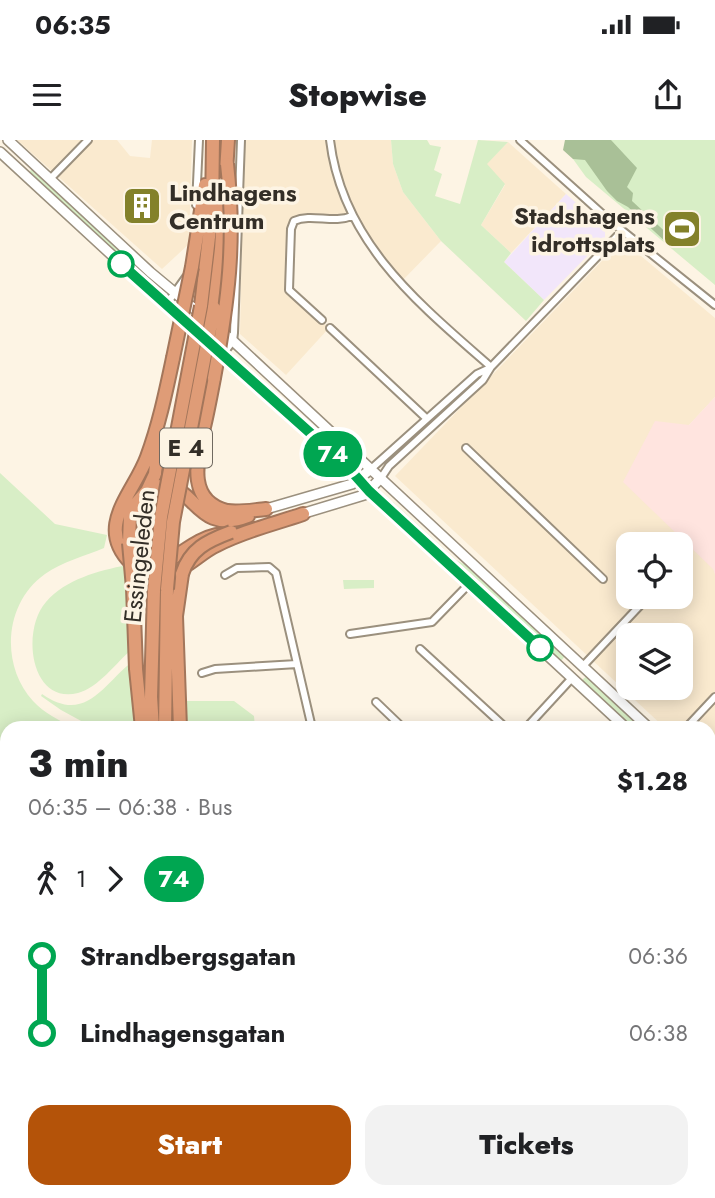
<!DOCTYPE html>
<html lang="en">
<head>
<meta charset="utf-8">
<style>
	body { margin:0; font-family:Jost,sans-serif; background:#f2f2f2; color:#202124; height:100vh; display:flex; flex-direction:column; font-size:26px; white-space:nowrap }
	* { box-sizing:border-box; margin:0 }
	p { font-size:23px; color:#757577 }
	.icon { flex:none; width:38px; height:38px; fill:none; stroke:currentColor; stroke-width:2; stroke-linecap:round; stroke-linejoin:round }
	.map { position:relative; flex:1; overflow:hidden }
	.sheet { position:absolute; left:0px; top:581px; width:716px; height:478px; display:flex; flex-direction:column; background:#fff; border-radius:21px 21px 0 0; box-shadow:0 4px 18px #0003 }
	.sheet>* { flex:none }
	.badge { padding:0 14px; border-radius:23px; font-size:24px; line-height:46px }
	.fabs { position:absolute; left:616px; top:392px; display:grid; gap:14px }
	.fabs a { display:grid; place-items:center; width:77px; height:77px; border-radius:14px; background:#fff; box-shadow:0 4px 18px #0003; font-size:35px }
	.map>.badge { position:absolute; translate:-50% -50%; box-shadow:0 0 0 4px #fff }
	.legs { display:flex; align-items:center; gap:10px; height:77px; padding:0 28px; font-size:23px }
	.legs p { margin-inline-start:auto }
	.head { display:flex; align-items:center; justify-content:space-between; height:119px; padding:0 28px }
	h1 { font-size:38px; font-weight:800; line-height:52px }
	.primary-button { display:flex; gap:14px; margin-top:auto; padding:14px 28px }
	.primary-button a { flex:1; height:80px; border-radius:21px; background:#b45309; color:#fff; font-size:28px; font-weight:800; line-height:80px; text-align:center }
	.primary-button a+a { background:#f2f2f2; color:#202124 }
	ul { padding:0 28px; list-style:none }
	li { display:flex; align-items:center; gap:24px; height:77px; font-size:26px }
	li i { display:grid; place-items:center; width:10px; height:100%; margin:0 9px; background:currentColor }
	li i::after { content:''; width:18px; height:18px; margin:-9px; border:5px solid; border-radius:50%; background:#fff }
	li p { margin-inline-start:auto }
	li:first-child i { background:linear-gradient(#0000 50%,currentColor 0) }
	li:last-child i { background:linear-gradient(currentColor 50%,#0000 0) }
	.status { display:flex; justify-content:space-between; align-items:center; height:49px; padding:0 35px; background:#fff; direction:ltr }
	.status svg { height:19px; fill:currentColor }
	header { display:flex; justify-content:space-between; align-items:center; height:91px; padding:0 28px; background:#fff; font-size:32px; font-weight:800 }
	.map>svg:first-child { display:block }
	.built { fill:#faeacf; fill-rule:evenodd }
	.education { fill:#f2e6fa }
	.medical { fill:#ffe4df }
	.green { fill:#d8eec6 }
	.forest { fill:#a9c097 }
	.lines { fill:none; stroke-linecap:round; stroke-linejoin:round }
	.street-casing { stroke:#9b907e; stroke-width:10 }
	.secondary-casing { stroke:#9b907e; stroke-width:12 }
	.primary-casing { stroke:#a3765b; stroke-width:14 }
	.highway-casing { stroke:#a3765b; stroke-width:16 }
	.street { stroke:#fff; stroke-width:6 }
	.secondary { stroke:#fff; stroke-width:9 }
	.primary { stroke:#ecc4ad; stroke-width:10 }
	.highway { stroke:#df9c77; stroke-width:12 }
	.rail { stroke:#555047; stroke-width:2.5; stroke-dasharray:9 9; stroke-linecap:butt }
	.highway-bridge-casing { stroke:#a3765b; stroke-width:16; stroke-linecap:butt }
	.highway-bridge { stroke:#df9c77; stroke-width:12 }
	.line-1-casing { stroke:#fff; stroke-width:16 }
	.line-1 { stroke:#00a651; stroke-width:10 }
	.stop-1-dot { fill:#fff; stroke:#00a651; stroke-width:3.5 }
	.labels { text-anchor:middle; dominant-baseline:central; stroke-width:7; stroke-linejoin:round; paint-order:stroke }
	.shield { fill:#fdf4e4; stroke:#706960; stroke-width:2 }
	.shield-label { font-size:23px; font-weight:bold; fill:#332e27 }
	.poi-label { font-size:24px; font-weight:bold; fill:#332e27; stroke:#fdf4e4; text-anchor:start }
	.street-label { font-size:24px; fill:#332e27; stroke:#fdf4e4 }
</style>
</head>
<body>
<div class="status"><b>06:35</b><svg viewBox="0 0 49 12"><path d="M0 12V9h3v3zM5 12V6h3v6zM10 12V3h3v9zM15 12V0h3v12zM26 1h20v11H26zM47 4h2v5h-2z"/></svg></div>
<header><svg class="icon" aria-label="menu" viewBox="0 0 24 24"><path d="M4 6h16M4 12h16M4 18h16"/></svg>Stopwise<svg class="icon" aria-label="share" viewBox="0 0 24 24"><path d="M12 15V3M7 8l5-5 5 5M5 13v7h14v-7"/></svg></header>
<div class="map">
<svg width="715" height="1058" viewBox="0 0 715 1058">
	<rect width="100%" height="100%" fill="#fdf4e4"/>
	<!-- built -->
	<path class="built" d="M17,0H117L130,16L150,18L152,0H192L189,104L162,129Z
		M244,0H391L393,24L403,52L441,101L400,143L355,82L293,83L292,152L329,188L286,235L240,194Z
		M508,2L566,54L511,113L481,85L505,45L486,24Z
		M622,100L715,178V257L689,285L715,434V634L709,629V588H665L395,336ZM628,404H681V457H628ZM628,495H681V548H628Z"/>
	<!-- education -->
	<path class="education" d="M566,54L605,88V98L544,160L504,122Z
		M196,1052H279L291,1056L293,1052H593V1058H194Z"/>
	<!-- medical -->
	<path class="medical" d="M715,257V434L713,429L623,342L655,281L689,285Z"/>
	<!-- green -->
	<path class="green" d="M391,0H427L430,5L441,7L434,30L442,34L435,56L460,64L478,0L508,2L487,24L505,44L481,85L511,113L504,122L544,160L526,181L441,101L403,52L393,24Z
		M580,0H715V145L586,37L573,19Z
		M33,28L145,131L140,137L28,33Z
		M0,333L55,384L107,395L104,408C85,416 62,422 45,434C4,463 0,525 33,561C44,573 59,580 73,588H7V642L0,640Z
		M393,362L456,420L470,427L565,516L561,521L391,364Z
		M127,425L132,509C116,523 98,548 78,553C30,565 21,490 46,462C66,439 98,431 127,425Z
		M374,440V448L344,449L343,440Z
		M132,522L137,588H94L61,570L41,556L42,554C86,585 104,543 132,522Z
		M587,536L643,588H632L583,542V539Z
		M183,561H234L254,576L255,588H185Z
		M715,746V781L709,782V752Z
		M0,830L7,834V958L0,956Z
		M715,851V1058H593V1052H709V852Z
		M0,961L7,963V1052H52L50,1058H0Z
		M437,1052H512L515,1058H439Z"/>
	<!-- forest -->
	<path class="forest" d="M565,0H611L637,28L627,47L633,53L632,61L673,99L668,104L628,67L617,61L607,51L585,20L573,19L563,10Z"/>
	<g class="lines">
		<defs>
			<path id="street" d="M330,0C342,102 418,163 491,227
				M520,0L609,80L715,165
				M50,39L88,0
				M196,65L199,0
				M166,165L186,137
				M322,180L289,150L291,89L294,81C312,73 333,84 352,76
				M330,188L426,278
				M223,214L233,201L234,193L241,0
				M466,308L603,439
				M371,329L477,234L490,228
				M381,338L389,326L483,240L491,227L622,91
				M225,435L237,428L269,427L276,433L312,588
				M350,494L432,482L470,443
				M420,509L506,588
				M583,526L648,457
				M202,533L215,529L297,524
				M376,562L403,588
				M526,588L572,538
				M686,588L715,557
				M0,644L7,646
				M0,684L7,681
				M0,774L7,776
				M311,1052L313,1058
				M431,1052L433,1058
				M582,1054L583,1052
				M92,1058L94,1052"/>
			<path id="secondary" d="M8,0L150,132L233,201L649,588
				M0,12L166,165L345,324L369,350L626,588
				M266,369L352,344L371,329
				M298,375L364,355L381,338
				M709,644L715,649
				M709,665L715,671
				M709,792L715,791
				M709,801L715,800
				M709,823L715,821
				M709,841L715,840"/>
			<path id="primary" d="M0,806L7,808
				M0,822L7,825"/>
			<path id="highway" d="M226,32L228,0
				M192,127L205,45
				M201,166L212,71L213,0
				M214,168L221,109L225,50
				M173,218C166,251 159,285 147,317C134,353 94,386 131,423C141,433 157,436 171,433C188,428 201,412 217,405C243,391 274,384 303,374
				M214,238C211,254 208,270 204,287C198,317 185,361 227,371C239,373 254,370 266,369
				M159,298L155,334L147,351L134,366L130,375L129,403C161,447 180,403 216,395
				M147,351C194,326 189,399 248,376
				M133,448L136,529L142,588
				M153,588L151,557L154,450
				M165,588L167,449
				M180,588L176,476L182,434
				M149,1058L150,1052
				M163,1058L165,1052
				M185,1058L187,1052"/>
		</defs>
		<!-- street casing -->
		<use href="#street" class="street-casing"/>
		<!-- secondary casing -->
		<use href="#secondary" class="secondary-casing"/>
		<!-- primary casing -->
		<use href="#primary" class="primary-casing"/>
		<!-- highway casing -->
		<use href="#highway" class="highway-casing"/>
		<!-- street -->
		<use href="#street" class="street"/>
		<!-- secondary -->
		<use href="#secondary" class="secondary"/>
		<!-- primary -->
		<use href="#primary" class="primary"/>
		<!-- highway -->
		<use href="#highway" class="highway"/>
		<!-- rail -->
		<path class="rail" d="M0,785L7,787
			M709,814L715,813"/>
		<defs>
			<path id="highway-bridge" d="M173,218L192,127
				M214,238C228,162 236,101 227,24
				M129,403L133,448
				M182,434C190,409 207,401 231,392
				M167,449L173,382L214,168
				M154,450L161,377L201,166"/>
		</defs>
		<!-- highway-bridge casing -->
		<use href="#highway-bridge" class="highway-bridge-casing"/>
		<!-- highway-bridge -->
		<use href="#highway-bridge" class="highway-bridge"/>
	</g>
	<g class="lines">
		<defs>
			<path id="line-1" d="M121,124L345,324L369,351L540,508"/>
		</defs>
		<!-- line-1 casing -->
		<use href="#line-1" class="line-1-casing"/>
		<!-- line-1 -->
		<use href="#line-1" class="line-1"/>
	</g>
	<!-- icons -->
	<defs>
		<symbol id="building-square" viewBox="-11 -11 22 22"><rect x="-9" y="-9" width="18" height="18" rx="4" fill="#83812a" stroke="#fdf4e4"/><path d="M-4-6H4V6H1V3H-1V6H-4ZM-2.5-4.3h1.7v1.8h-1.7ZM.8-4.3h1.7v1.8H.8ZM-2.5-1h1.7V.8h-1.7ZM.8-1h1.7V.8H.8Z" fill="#fff"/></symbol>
		<symbol id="stadium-square" viewBox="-11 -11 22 22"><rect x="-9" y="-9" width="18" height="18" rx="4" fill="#83812a" stroke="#fdf4e4"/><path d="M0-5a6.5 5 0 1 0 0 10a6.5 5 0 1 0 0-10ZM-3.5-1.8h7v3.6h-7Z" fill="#fff"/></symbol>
	</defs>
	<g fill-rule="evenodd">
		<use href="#building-square" x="120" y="44" width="44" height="44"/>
		<use href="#stadium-square" x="660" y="67" width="44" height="44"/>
	</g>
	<!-- markers -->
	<g class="stop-1-dot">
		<circle cx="121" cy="124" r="12"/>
		<circle cx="540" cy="508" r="12"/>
	</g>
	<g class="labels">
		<!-- shield labels -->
		<rect class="shield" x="160" y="288.5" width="52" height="39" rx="5"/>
		<g class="shield-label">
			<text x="186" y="308">E 4</text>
		</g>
		<!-- poi labels -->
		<g class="poi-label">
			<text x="169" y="52">Lindhagens<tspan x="169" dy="28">Centrum</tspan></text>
			<text x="655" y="75" text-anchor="end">Stadshagens<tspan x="655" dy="28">idrottsplats</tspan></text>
		</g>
		<!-- street labels -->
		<g class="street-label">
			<text transform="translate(139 416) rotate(-84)">Essingeleden</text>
		</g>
	</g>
</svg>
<div class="fabs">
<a><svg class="icon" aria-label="locate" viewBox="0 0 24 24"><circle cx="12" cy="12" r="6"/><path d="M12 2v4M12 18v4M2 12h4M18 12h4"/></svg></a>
<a><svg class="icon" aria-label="layers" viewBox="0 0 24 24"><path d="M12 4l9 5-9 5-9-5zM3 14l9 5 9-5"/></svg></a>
</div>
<b class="badge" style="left:333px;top:314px;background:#00a651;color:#fff">74</b>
<section class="sheet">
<div class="head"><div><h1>3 min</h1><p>06:35 – 06:38 · Bus</p></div><b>$1.28</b></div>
<div class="legs"><svg class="icon" aria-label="walk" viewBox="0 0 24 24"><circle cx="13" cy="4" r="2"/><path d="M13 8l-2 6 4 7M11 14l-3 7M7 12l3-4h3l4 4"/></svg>1<svg class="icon" aria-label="forward" viewBox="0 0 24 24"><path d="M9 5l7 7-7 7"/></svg><b class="badge" style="background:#00a651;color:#fff">74</b></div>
<ul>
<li><i style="color:#00a651"></i><b>Strandbergsgatan</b><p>06:36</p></li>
<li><i style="color:#00a651"></i><b>Lindhagensgatan</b><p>06:38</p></li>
</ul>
<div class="primary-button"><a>Start</a><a>Tickets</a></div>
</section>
</div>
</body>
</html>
